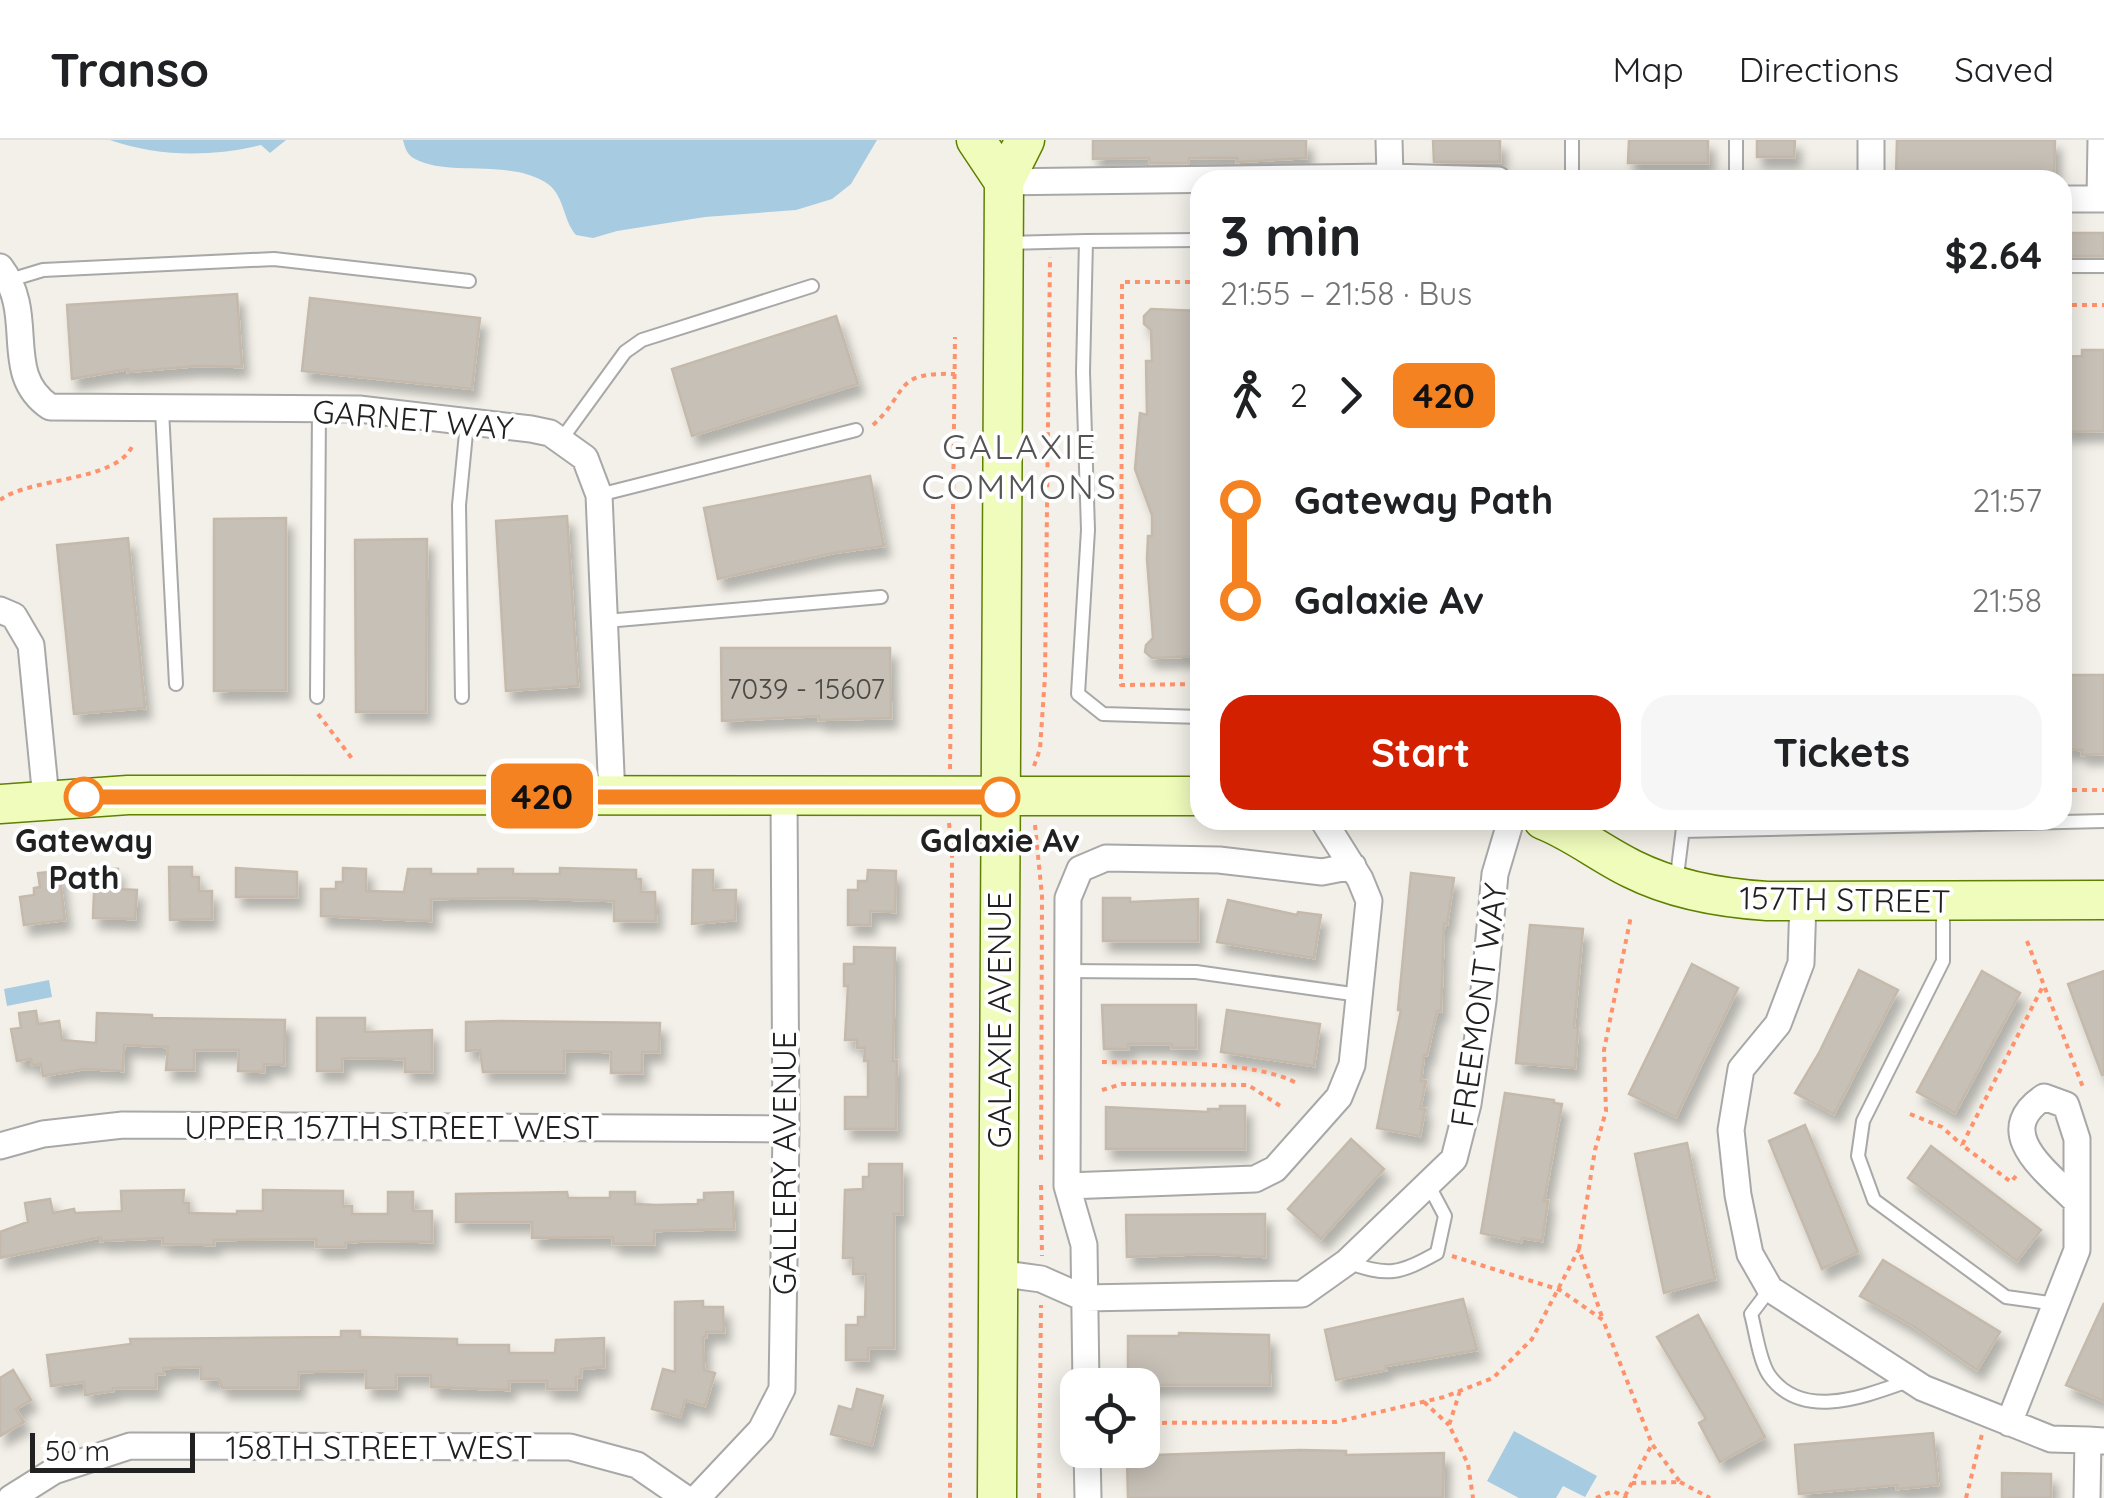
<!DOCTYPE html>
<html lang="en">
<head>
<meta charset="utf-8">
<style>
	body { margin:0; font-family:Quicksand,sans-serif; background:#f6f6f6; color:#202124; height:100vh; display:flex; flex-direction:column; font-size:38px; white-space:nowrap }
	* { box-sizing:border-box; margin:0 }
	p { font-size:32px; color:#757577 }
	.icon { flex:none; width:55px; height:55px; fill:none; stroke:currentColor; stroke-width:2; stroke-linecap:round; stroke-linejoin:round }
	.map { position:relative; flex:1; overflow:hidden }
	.panel { position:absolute; left:1190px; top:30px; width:882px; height:660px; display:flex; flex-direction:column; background:#fff; border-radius:30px; box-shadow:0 5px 25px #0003 }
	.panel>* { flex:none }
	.badge { padding:0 20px; border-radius:15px; font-size:35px; line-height:65px }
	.fabs { position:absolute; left:1060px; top:1228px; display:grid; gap:20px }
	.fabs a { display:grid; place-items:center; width:100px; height:100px; border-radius:20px; background:#fff; box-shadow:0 5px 25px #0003; font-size:50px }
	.scale { position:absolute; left:30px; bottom:25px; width:165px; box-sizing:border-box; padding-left:10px; border:5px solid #212121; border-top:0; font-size:28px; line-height:35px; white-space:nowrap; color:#212121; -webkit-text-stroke:8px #fff; paint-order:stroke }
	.map>.badge { position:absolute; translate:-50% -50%; box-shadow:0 0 0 5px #fff }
	.legs { display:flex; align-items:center; gap:15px; height:110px; padding:0 30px; font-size:32px }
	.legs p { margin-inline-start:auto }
	.summary { display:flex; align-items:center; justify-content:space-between; height:170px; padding:0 30px }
	h1 { font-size:55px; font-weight:800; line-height:75px }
	.primary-button { display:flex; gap:20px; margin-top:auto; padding:20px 30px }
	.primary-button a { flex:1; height:115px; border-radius:30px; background:#d32000; color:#fff; font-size:40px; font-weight:800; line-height:115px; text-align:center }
	.primary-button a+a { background:#f6f6f6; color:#202124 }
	ul { padding:0 30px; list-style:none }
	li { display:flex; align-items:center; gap:35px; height:100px; font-size:38px }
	li i { display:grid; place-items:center; width:15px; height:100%; margin:0 12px; background:currentColor }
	li i::after { content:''; width:25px; height:25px; margin:-12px; border:8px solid; border-radius:50%; background:#fff }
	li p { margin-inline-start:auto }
	li:first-child i { background:linear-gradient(#0000 50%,currentColor 0) }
	li:last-child i { background:linear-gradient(currentColor 50%,#0000 0) }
	header { display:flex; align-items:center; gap:60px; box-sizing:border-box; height:140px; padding:0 50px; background:#fff; border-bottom:2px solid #e0e0e0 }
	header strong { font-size:48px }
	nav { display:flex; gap:55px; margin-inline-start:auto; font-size:35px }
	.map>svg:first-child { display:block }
	.water { fill:#a7cbe1 }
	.building { fill:#c7c0b7; stroke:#c4b9aa; stroke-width:2.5; filter:url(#shadow) }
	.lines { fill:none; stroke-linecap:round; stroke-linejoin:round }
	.lane-casing { stroke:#a8a8a8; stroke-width:16 }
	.street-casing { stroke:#a8a8a8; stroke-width:29 }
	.secondary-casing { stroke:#5f8001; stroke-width:41 }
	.path { stroke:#ff926c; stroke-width:4; stroke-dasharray:5 5; stroke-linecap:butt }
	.lane { stroke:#fff; stroke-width:12 }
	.street { stroke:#fff; stroke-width:25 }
	.secondary { stroke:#effcbc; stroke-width:38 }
	.line-1-casing { stroke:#fff; stroke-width:22 }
	.line-1 { stroke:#f58220; stroke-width:15 }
	.stop-1-dot { fill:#fff; stroke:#f58220; stroke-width:5 }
	.labels { text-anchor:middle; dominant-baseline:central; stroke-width:8; stroke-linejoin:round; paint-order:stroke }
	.number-label { font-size:28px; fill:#4a4946 }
	.street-label { font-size:32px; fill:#212121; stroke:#fff }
	.stop-label { font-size:32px; font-weight:bold; fill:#212121; stroke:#fff }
	.neighbourhood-label { font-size:35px; letter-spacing:2.5px; fill:#545454; stroke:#fff }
</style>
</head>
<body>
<header>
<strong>Transo</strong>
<nav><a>Map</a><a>Directions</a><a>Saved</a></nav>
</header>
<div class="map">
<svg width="2104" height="1358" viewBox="0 0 2104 1358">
	<defs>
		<filter id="shadow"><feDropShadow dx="6" dy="10" stdDeviation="5" flood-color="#0004"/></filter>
	</defs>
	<rect width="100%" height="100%" fill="#f2f0e8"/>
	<!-- water -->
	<path class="water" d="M110,0H286L270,13L261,5C211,17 159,17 110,0Z
		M403,0H877L851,44L832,59L796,70L705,77L617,91L593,98L576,95C562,79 565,54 545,42C508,19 449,37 415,19C407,15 405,8 403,0Z
		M49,840L52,857L7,866L4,849Z
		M1514,1291L1597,1336L1585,1357L1563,1346L1556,1358H1519L1487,1341Z"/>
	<!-- building -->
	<path class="building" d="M1093,0H1306V18L1237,22V18H1189L1188,23H1150L1149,18L1093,19Z
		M1433,0H1500V22H1434Z
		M1629,0H1708V23H1628Z
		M1757,0H1795L1794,17H1757Z
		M1897,0H2055L2054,39L1896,38Z
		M2062,93H2104V116H2062Z
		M237,154L242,227L197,226L128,232V229L72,239L67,165Z
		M310,158L480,178L472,249L302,231Z
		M1151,169L1200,171V516L1152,518L1145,512L1146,505L1153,498L1147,419L1148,396H1152V375L1135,329L1140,273L1147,275L1146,221H1152L1151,190L1144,184V176Z
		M836,176L858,244L692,296L672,229Z
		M2082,210H2104V291L2062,292V217L2082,216Z
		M870,336L884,406L833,413L718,439L704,368Z
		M567,376L578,546L506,551L496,381Z
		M286,378V550L214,551V379Z
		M128,398L145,568L74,574L57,405Z
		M427,399L426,572H356L355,400Z
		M721,508H890L891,578L819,580V576L722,581Z
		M2062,535H2104V614L2082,615V610L2062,609Z
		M169,727H192V737H199V751H212V779L170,780Z
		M95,728L118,729L117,749L137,750L135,779L93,778Z
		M236,728L297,732V757H236Z
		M343,728L366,729V751L404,752L408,729H431V734H478V729H513V734H560V728L636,730V739H641V752H655L656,781H614V761L512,758L431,759V781L321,776V749H336V742H343Z
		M693,730H713V750H736L735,780L692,784Z
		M868,730L896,731L895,772L870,771V785H848V750H858V741H867Z
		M59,731L65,780L24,785L20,757L34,755V748L40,747L38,733Z
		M1411,733L1454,738L1447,784L1444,783L1441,871H1437L1427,915H1424L1421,941H1426L1420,969H1425L1420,996L1377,988L1401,870H1398Z
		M1103,758H1130V762L1198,759V801H1103Z
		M1228,760L1297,775L1298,772L1321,775L1314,818L1217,802Z
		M1530,785L1583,789L1574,887L1578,888L1575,928L1516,923Z
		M854,807L895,808L893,921H897L896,989H845V957H868V921H864L865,908H857V900H845L848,846H844V824H854Z
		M1692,824L1738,848L1676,977L1629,954Z
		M1859,830L1898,850L1834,974L1795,953L1819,913Z
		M1982,831L2020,853L1955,973L1917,952Z
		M2104,831V935H2102L2068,844Z
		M1102,865H1196V908H1172V904H1128V909H1104Z
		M1227,870L1320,884L1314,926L1221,912Z
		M36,871L38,884L59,881L62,900L96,903L97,873L152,875V878L285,880L284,925L264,924V932L238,931L239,910H194V930H166L168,907L124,905L123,931L84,929L43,936L41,924L32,925L31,919L17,921L11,889L21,888L19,873Z
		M317,878H365V892L432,890V932H405V919L349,918L342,919V931H317Z
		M501,881L660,883L659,912H642V933H611V912L564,911V932H483L480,910L466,911V882Z
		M1505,953L1554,960V963L1562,964L1544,1061H1548L1542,1101L1522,1098L1521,1102L1481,1093Z
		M1220,966H1245V1009H1106V967L1208,972V969H1220Z
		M1805,985L1858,1112L1822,1129L1769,1001Z
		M1351,999L1384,1029L1321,1099L1288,1069Z
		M1687,1003L1715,1139L1664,1153L1635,1014Z
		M1931,1006L2041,1090L2017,1121L1908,1038Z
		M869,1024H902V1074H894V1208H868V1220H846V1185H858V1177H865L866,1134H853V1118H843L845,1050L863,1049V1037H869Z
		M184,1050L183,1063H189V1073L237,1074V1071H263V1050L343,1051V1066H352V1074H388V1052H413V1071H432V1102L367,1101L345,1103V1107H316V1099L214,1100V1105L163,1104V1098L101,1101V1097L0,1118V1092L28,1082L25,1063L50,1059L53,1073L74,1069L75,1073L122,1071L121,1051Z
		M567,1052L568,1058H610V1052H635V1064L656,1065L698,1064V1060H704V1053L733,1052L734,1089L654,1091V1104H613V1097L532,1098V1082H456V1054Z
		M1265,1074V1117L1205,1114L1127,1117L1126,1075Z
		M1883,1120L2000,1192L1977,1230L1913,1186L1860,1156Z
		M1463,1159L1477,1210L1385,1226L1386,1230L1336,1240L1325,1190Z
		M703,1161V1167H723L724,1192H706V1197H703L704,1230L715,1233L705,1266L685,1260L680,1277L652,1269L663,1229L675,1232V1162Z
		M2104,1163V1261L2066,1245Z
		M1698,1175L1765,1297L1720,1322L1699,1283L1706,1279L1657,1197Z
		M341,1191H360V1197L457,1199V1205H509V1213H555L556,1200L604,1198V1227L581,1229V1237H576V1249H547V1241H509V1250L431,1247V1235H396V1248H366V1231L299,1232L298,1248H222L219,1239H201V1227L163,1228L164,1234H156V1248H113V1251L85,1255L84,1242L51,1246L47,1215L131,1204L130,1199L341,1197Z
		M1179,1193L1269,1195L1270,1245H1128V1196H1179Z
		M13,1230L31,1260L16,1269L24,1282L0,1296V1238Z
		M857,1249L883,1256L872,1305L831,1294L839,1266L852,1270Z
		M1933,1293L1938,1345L1897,1349V1345L1799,1354L1795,1305Z
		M1300,1310L1346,1311V1315L1444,1313L1443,1358H1128L1127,1316Z
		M2002,1333L2051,1334V1358H2002Z"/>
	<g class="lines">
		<defs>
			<path id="lane" d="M1572,40V0
				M1736,40V0
				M1086,101L1200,100
				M1007,103L1086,101L1083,232L1088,390L1078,554L1103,574L1200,577
				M2062,126H2104
				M10,140L43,130L274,119L469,141
				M162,270L176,544
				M561,300L625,212L642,200L812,146
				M599,355L856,290
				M606,481L881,457
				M317,557L319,269
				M462,557L459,365L467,283
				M1683,691L2104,681
				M1676,744L1684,680
				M1943,763V821L1863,981L1858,1016L1874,1060L2006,1157L2056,1164
				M1066,831L1196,832L1359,855
				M1347,1122C1388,1137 1399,1134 1437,1113L1445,1076L1428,1044
				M1770,1149L1751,1174C1756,1192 1759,1220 1769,1235C1802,1282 1865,1256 1908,1241"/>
			<path id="street" d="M1390,37L1498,40
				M1871,40V0
				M1004,42L1390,37L1389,0
				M2062,59H2104
				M2100,59L2101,0
				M0,127C38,176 0,233 50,267L359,269L531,289L550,293L585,318L599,355L612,657
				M0,470L14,476L31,505L46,659
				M1803,761L1801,823L1778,884L1741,929L1731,990L1738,1055L1750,1114L1770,1149L1923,1248L2051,1299L2088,1300
				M0,1006L43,994L123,985L786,989
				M1067,1046L1255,1039L1275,1029L1339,957L1352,925L1369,761L1360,739L1323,680
				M998,1133L1041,1139L1084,1158L1302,1154L1347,1122L1454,1019L1468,964L1483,861L1495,734L1511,680
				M1086,1245L1084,1105L1067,1046L1068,758L1080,729L1106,718L1219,720L1322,732L1353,726
				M2009,1283L2077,1110V999L2066,965L2044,957C1991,992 2046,1031 2076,1061
				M1087,1310L1088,1358
				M11,1358L54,1331L130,1306L570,1307L637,1325L685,1358
				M697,1358L761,1290L782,1249L786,989L784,658
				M2087,1358L2088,1300L2104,1301"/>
			<path id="secondary" d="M976,0L1004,42
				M0,664L128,655L1200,656
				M1543,680C1574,692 1601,714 1632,729C1674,750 1720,758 1767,761L2104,760
				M997,1358L1004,42L1025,0"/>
		</defs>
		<!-- lane casing -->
		<use href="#lane" class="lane-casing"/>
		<!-- street casing -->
		<use href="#street" class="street-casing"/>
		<!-- secondary casing -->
		<use href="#secondary" class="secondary-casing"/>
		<!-- path -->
		<path class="path" d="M1200,142H1122L1121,545L1200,544
			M2062,165H2104
			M873,285C910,251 892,232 955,234
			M0,360C30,337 120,342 133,304
			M318,574L354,621
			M1034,626L1040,609L1045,536L1050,117
			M950,629L955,197
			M2062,650H2104
			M949,683L952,715L950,1358
			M1035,685L1042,756L1041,1021
			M2027,801L2084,950
			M1102,922C1150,923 1259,920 1298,944
			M1102,950L1122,944L1248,945L1282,967
			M1910,974L1942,987L1962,1005
			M2016,1036L2011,1042L1962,1005L2044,844
			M1041,1045L1042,1116
			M1579,1109L1595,1010L1606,971L1604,910L1631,776
			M1452,1116L1560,1150L1603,1180L1652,1304L1680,1342L1632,1343
			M1460,1251L1449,1285L1468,1324L1473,1358
			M1424,1262L1449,1285
			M1142,1283L1336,1282L1444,1257L1493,1238L1532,1199L1579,1109L1603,1180
			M1680,1342L1710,1358
			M1625,1356L1652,1304
			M1039,1358L1041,1165
			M1596,1358L1613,1351L1627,1358
			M1966,1358L1982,1294"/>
		<!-- lane -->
		<use href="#lane" class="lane"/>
		<!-- street -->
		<use href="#street" class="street"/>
		<!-- secondary -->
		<use href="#secondary" class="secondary"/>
	</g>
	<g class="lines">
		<defs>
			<path id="line-1" d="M84,657H1000"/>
		</defs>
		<!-- line-1 casing -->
		<use href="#line-1" class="line-1-casing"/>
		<!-- line-1 -->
		<use href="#line-1" class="line-1"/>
	</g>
	<!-- markers -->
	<g class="stop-1-dot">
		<circle cx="84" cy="657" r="18"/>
		<circle cx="1000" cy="657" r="18"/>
	</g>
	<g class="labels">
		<!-- number labels -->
		<g class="number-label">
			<text x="806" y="548">7039 - 15607</text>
		</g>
		<!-- street labels -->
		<g class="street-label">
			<text transform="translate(413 279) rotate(5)">GARNET WAY</text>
			<text transform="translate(1845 759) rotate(1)">157TH STREET</text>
			<text transform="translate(1478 865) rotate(-82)">FREEMONT WAY</text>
			<text transform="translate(999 880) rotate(-90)">GALAXIE AVENUE</text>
			<text x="392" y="987">UPPER 157TH STREET WEST</text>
			<text transform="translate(784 1023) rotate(-90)">GALLERY AVENUE</text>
			<text x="379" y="1307">158TH STREET WEST</text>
		</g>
		<!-- stop labels -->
		<g class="stop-label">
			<text x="84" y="700">Gateway<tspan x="84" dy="37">Path</tspan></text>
			<text x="1000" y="700">Galaxie Av</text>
		</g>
		<!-- neighbourhood labels -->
		<g class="neighbourhood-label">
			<text x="1020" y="306">GALAXIE<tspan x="1020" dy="40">COMMONS</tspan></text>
		</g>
	</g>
</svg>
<div class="fabs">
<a><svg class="icon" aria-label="locate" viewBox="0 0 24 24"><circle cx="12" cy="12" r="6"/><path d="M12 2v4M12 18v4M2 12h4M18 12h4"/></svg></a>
</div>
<div class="scale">50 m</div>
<b class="badge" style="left:542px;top:656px;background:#f58220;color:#111">420</b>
<section class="panel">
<div class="summary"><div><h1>3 min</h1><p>21:55 – 21:58 · Bus</p></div><b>$2.64</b></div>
<div class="legs"><svg class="icon" aria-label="walk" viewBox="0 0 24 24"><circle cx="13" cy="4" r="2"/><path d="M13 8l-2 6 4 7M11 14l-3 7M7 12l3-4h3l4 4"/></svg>2<svg class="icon" aria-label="forward" viewBox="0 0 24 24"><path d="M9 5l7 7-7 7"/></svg><b class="badge" style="background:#f58220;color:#111">420</b></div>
<ul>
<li><i style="color:#f58220"></i><b>Gateway Path</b><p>21:57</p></li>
<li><i style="color:#f58220"></i><b>Galaxie Av</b><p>21:58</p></li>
</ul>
<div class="primary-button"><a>Start</a><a>Tickets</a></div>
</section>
</div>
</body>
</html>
